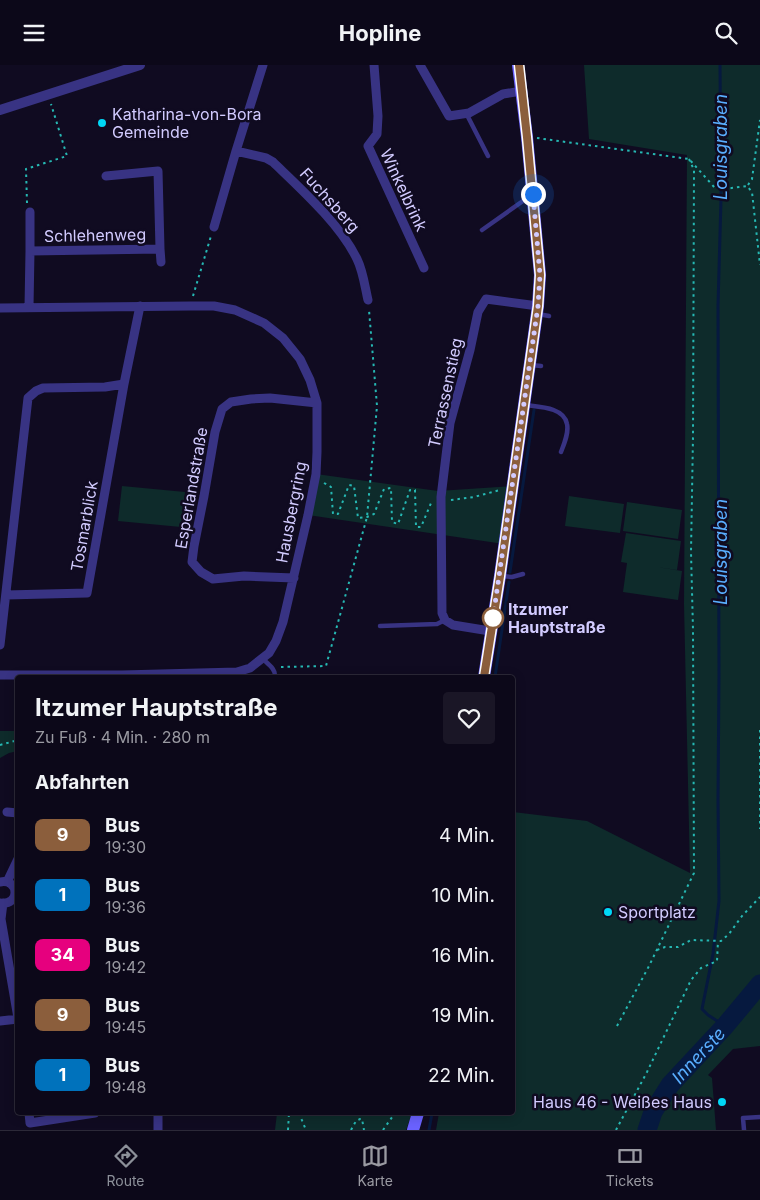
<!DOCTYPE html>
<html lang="de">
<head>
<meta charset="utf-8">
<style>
	body { margin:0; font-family:Inter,sans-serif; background:#1a1626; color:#f1f3f6; height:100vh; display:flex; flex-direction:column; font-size:19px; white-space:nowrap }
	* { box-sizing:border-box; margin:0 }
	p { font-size:16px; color:#9a9aa2 }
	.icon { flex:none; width:28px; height:28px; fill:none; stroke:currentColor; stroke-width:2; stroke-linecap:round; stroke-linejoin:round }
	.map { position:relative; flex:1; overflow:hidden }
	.side { position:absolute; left:15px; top:610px; width:500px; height:440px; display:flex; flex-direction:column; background:#0c0819; border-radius:5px; box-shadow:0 2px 12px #0003,0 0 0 1px #2c2938 }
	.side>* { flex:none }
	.badge { padding:0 10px; border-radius:8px; font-size:18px; line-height:32px }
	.you { position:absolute; width:25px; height:25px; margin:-12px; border:4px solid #fff; border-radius:50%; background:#1a73e8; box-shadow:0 0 0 8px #1a73e833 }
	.map>.badge { position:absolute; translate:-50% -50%; box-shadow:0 0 0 2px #fff }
	h2 { padding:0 20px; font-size:19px; line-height:45px }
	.round { display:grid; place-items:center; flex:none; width:52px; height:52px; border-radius:5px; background:#1a1626 }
	.head { display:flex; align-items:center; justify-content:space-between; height:85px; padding:0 20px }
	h1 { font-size:24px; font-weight:700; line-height:38px }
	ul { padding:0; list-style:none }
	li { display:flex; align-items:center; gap:15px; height:60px; padding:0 20px }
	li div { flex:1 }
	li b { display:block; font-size:19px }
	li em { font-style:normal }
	li .badge { min-width:55px; font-weight:700; text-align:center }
	header { display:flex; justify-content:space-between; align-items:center; height:65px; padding:0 20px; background:#0c0819; font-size:22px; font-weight:700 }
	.menu { display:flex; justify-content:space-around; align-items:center; height:70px; border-top:1px solid #2c2938; background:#0c0819; font-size:14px; color:#9a9aa2 }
	.menu a { display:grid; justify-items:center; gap:2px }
	.menu .on { color:#8c9099 }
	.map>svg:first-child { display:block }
	.green { fill:#0e2b2b }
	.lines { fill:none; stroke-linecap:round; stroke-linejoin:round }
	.stream { stroke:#06193f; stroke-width:3 }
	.river { stroke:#06193f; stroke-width:19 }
	.path { stroke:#26b8b3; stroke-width:2; stroke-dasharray:2.5 4; stroke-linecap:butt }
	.service { stroke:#383383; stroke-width:4.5 }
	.minor { stroke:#383383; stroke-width:9 }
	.tertiary { stroke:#383383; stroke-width:10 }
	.secondary { stroke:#6a62ff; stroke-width:12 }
	.line-casing { stroke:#fff; stroke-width:11 }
	.line { stroke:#8b5e3c; stroke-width:8 }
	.walk { stroke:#d2cbff; stroke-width:5; stroke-dasharray:0 9 }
	.poi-dot { fill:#00d7f6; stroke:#100b21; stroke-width:2 }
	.stop-dot { fill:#fff; stroke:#8b5e3c; stroke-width:2.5 }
	.labels { text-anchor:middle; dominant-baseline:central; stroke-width:5; stroke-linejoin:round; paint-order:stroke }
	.poi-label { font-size:16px; fill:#d2cbff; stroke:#100b21; text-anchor:start }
	.street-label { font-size:16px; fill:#d2cbff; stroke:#100b21 }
	.stop-label { font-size:16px; font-weight:bold; fill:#d2cbff; stroke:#100b21; text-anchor:start }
	.water-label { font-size:18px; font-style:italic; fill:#59aeff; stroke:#100b21 }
</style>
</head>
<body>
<header><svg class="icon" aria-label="menu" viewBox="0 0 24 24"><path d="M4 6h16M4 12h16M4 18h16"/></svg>Hopline<svg class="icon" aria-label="search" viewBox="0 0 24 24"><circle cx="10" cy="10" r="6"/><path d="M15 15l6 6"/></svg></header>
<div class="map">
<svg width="760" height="1065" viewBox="0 0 760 1065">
	<rect width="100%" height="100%" fill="#100b21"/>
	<!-- green -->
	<path class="green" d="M584,0H760V981L733,984L708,1010L712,1013L716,1065H436L439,1048H512L513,747L587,756L690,808L684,539L687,90L589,74Z
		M316,409L438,426L512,421L504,479L308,450Z
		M122,421L185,427L181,462L118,456Z
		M569,431L624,439L620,468L565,461Z
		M627,437L682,445L678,474L623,466Z
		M626,468L681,476L677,505L657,502L682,506L678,535L623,527L627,498L621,497Z
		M0,666H17L18,686L9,688L0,693Z
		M277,1048H412L406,1065H275Z"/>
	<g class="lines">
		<!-- stream -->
		<path class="stream" d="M720,0L721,134L718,241L719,610L718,735L719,836L713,889L702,944L708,950L725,961
			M510,507L534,345
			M495,612L509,517
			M429,1065L432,1048"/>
		<!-- river -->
		<path class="river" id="s1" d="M647,1065L653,1047L670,1020L725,961L760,919"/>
		<!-- path -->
		<path class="path" d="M537,73L689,94L715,123L724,124L747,121L752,127L760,200
			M748,120L752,114L760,55
			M27,138L26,104L67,91L51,39
			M193,231L211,171
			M324,418L331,422L333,449H338L349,420L354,421L358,453L367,452L374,449L384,424L391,423L392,457L398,459L410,425H415L416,462H421L431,438
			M451,435L474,432L500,425
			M281,602L326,601L367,452L377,341L369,245
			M760,665V764
			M0,680L18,675
			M657,885L665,882H678L691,875L721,876L729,869L742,851L760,832
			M617,961L649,901L694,808L693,565L691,487L693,371L694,105L689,94
			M299,1048L306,1065
			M288,1065L289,1048
			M351,1065L356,1056L360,1054H362L364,1065
			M383,1065L395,1048
			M616,1065L647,1007L691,915L701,903L717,896L718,876"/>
		<!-- service -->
		<path class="service" d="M466,48L488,91
			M482,165L530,131
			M538,249L549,251
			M531,300L541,301
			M525,340C539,342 564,342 567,359C569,368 564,379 561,387
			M501,511L512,512L523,509
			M380,561L437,559L445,555
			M263,594C268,599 276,604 275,612
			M744,1065L743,1053L760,1052"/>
		<!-- minor -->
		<path class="minor" d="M263,0L236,86L266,93L273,97C301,124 340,159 357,194C363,206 365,222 368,235
			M374,0L378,51L377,69L368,81L424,203
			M420,0L449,51L469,48L503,29L522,26
			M30,147V186
			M214,162L236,86
			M160,184L161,197
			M29,242L30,186L160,184L158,106L106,111
			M0,243L190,241H214L235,245L264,258L283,273L300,294L310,315L317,338V387L316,409L308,450L283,557L276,576L269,588L250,603L237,607L122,610H0
			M294,513L244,511L213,514L201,507L192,497L194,481L204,431L215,367L222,344L231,337L251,334L270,333L317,338
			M6,530L87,528L124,319
			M490,566L453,560L445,555L442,548L441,432L450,358L470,285L478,247L486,234L538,241
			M0,580L28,333L36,326L43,323L105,322L124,319L140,241
			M7,747L18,748
			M0,817C19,813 21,841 0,838
			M7,817L18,794
			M3,838L1,854L18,953
			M0,956L18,954
			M29,1048L30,1058L95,1048
			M158,1065V1048"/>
		<!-- tertiary -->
		<path class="tertiary" d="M0,45L140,0"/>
		<!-- secondary -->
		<path class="secondary" d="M484,612L500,511L538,241L540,210L527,72L518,0
			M413,1065L418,1048"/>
	</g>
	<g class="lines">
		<defs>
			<path id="line" d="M484,612L500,511L538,241L540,210L527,72L519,0"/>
		</defs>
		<!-- line casing -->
		<use href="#line" class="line-casing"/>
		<!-- line -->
		<use href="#line" class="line"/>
		<!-- walk -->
		<path class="walk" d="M493,553L538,241L540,210L533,129"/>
	</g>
	<!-- markers -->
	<g class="poi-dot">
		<circle cx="102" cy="58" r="5"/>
		<circle cx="608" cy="847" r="5"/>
		<circle cx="722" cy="1037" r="5"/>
	</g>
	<circle class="stop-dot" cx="493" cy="553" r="10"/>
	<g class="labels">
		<!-- poi labels -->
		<g class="poi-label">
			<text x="112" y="49">Katharina-von-Bora<tspan x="112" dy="18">Gemeinde</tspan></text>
			<text x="618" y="847">Sportplatz</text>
			<text x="712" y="1037" text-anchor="end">Haus 46 - Weißes Haus</text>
		</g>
		<!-- street labels -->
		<g class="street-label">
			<text transform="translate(404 125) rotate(65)">Winkelbrink</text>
			<text transform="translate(330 135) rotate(48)">Fuchsberg</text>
			<text transform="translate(95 170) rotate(-1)">Schlehenweg</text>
			<text transform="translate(445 328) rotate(-78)">Terrassenstieg</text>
			<text transform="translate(191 423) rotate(-80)">Esperlandstraße</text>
			<text transform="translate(291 447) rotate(-79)">Hausbergring</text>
			<text transform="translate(84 461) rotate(-80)">Tosmarblick</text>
		</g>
		<!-- stop labels -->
		<g class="stop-label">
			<text x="508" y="544">Itzumer<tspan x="508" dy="18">Hauptstraße</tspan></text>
		</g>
		<!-- water labels -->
		<g class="water-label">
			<text transform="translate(720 82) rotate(-90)">Louisgraben</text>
			<text transform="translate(720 487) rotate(-90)">Louisgraben</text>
			<text stroke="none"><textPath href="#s1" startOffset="92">Innerste</textPath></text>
		</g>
	</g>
</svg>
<div class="you" style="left:533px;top:129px"></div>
<section class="side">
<div class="head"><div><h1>Itzumer Hauptstraße</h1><p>Zu Fuß · 4 Min. · 280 m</p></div><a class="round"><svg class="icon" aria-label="heart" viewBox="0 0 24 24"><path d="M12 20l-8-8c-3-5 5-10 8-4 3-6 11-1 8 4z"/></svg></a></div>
<h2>Abfahrten</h2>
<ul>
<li><span class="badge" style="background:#8b5e3c;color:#fff">9</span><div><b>Bus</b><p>19:30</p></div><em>4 Min.</em></li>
<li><span class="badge" style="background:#0072bc;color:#fff">1</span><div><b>Bus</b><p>19:36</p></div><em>10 Min.</em></li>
<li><span class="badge" style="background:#e6007e;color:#fff">34</span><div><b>Bus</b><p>19:42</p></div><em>16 Min.</em></li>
<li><span class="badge" style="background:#8b5e3c;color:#fff">9</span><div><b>Bus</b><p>19:45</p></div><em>19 Min.</em></li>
<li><span class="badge" style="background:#0072bc;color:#fff">1</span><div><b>Bus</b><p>19:48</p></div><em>22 Min.</em></li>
</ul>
</section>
</div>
<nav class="menu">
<a class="on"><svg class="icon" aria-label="directions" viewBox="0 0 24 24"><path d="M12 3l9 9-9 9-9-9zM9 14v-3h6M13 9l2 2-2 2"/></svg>Route</a>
<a><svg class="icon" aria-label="map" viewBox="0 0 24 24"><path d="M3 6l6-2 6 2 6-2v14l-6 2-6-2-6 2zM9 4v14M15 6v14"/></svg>Karte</a>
<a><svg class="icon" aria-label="tickets" viewBox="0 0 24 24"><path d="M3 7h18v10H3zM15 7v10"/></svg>Tickets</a>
</nav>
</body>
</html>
